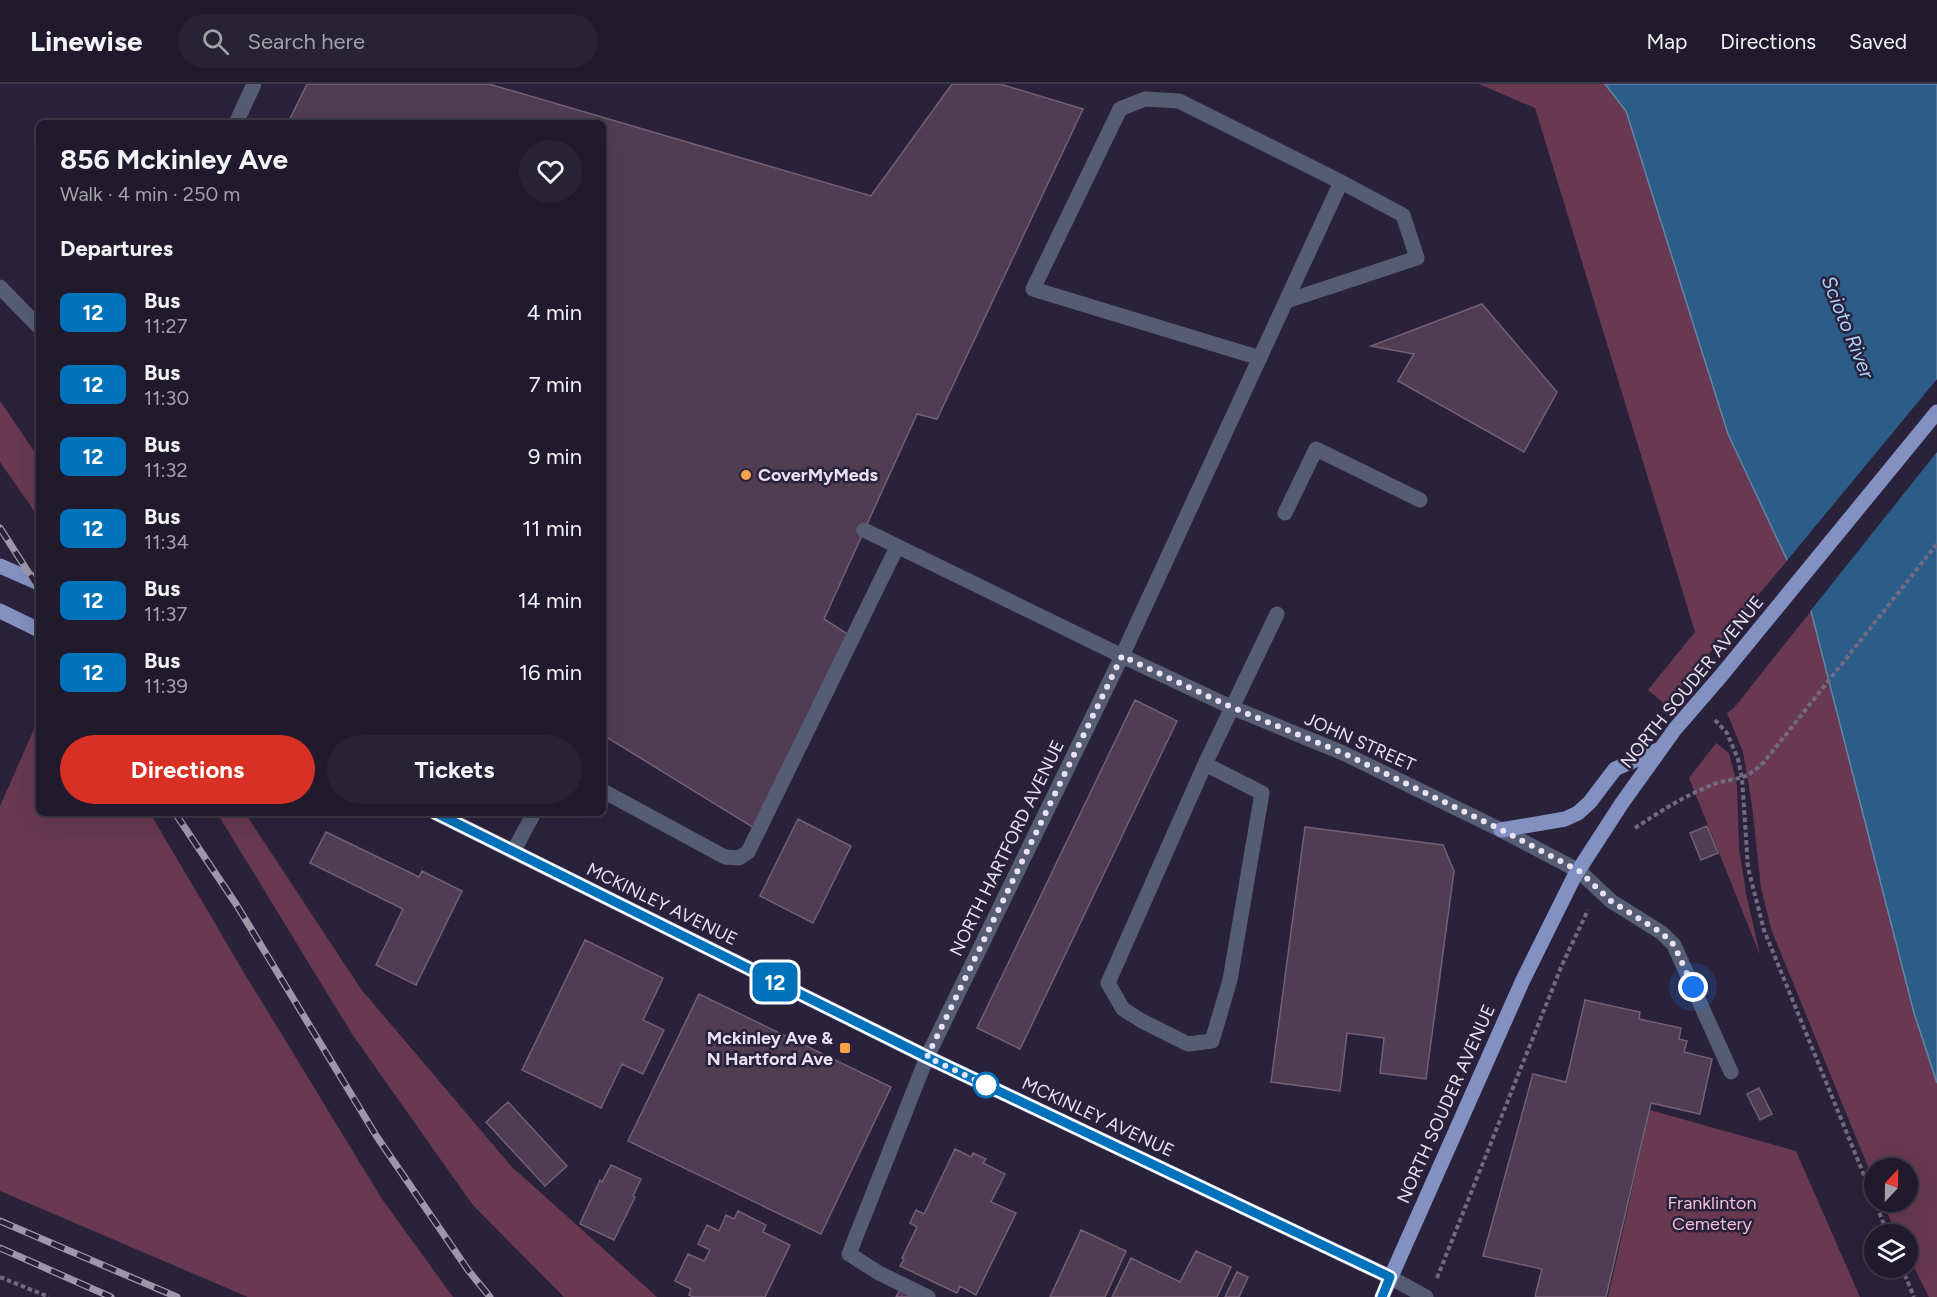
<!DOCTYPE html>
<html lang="en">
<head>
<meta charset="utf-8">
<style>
	body { margin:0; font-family:Figtree,sans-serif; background:#282334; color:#f1f3f6; height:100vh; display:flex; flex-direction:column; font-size:22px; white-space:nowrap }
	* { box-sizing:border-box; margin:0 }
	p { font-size:20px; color:#a2a1a9 }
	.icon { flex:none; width:33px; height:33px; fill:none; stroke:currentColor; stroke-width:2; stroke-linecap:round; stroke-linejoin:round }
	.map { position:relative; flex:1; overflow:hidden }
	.drawer { position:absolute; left:36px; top:36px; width:570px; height:696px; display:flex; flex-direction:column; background:#201a2c; border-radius:9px; box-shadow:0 6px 24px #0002,0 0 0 2px #3d3848 }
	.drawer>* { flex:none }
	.badge { padding:0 12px; border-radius:9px; font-size:21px; line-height:39px }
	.needle { width:39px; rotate:22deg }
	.buttons { position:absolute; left:1864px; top:1074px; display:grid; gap:12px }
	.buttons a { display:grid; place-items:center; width:54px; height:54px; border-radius:50%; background:#201a2c; box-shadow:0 6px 24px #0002,0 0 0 2px #3d3848; font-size:30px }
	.you { position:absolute; width:30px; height:30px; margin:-15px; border:4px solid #fff; border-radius:50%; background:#1a73e8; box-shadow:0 0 0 9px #1a73e833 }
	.map>.badge { position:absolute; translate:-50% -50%; box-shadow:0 0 0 3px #fff }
	h2 { padding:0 24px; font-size:22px; line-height:54px }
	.round { display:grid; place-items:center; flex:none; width:63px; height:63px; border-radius:32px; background:#282334 }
	.head { display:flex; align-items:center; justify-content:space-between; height:102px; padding:0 24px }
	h1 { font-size:28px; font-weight:700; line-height:45px }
	.cta { display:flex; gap:12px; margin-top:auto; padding:12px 24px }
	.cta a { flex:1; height:69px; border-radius:36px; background:#d93025; color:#fff; font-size:24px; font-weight:700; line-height:69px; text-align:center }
	.cta a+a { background:#282334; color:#f1f3f6 }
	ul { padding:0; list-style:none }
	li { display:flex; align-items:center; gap:18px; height:72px; padding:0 24px }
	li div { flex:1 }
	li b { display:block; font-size:22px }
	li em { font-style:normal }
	li .badge { min-width:66px; font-weight:700; text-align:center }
	header { display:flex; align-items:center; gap:36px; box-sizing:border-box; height:84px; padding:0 30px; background:#201a2c; border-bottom:2px solid #3d3848 }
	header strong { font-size:28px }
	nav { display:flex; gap:33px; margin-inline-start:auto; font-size:21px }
	.search { width:420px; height:54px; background:#282334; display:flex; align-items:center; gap:15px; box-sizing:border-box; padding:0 21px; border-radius:33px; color:#a2a1a9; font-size:22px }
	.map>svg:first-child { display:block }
	.green { fill:#683951 }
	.water { fill:#2c5d89; stroke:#6485a8; stroke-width:1.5 }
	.pier { fill:#2a223a }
	.building { fill:#503d52; stroke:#745f76; stroke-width:1.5 }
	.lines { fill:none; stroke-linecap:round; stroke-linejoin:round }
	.path { stroke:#726b80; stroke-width:4; stroke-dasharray:4.5 3; stroke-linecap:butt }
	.minor { stroke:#565c74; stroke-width:15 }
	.major { stroke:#8390c2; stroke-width:15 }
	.rail-casing { stroke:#9d97aa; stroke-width:7 }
	.rail { stroke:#2a223a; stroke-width:4.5; stroke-dasharray:14; stroke-linecap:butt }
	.line-casing { stroke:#fff; stroke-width:14 }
	.line { stroke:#0072bc; stroke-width:9 }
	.walk { stroke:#e6e2f2; stroke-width:6; stroke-dasharray:0 10.8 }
	.poi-dot { fill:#f7a148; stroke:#2a223a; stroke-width:2 }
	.stop-dot { fill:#fff; stroke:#0072bc; stroke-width:3 }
	.labels { text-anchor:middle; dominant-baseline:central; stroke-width:5; stroke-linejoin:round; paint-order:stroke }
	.poi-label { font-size:18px; font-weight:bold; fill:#e6e2f2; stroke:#2a223a; text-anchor:start }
	.street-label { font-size:18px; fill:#e6e2f2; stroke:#2a223a }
	.park-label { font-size:18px; fill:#f4bdd8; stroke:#2a223a }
	.water-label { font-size:20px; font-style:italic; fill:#a9d2fa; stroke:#2a223a }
</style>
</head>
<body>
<header>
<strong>Linewise</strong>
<div class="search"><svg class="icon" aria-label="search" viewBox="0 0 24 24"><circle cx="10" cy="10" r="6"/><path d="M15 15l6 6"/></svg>Search here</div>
<nav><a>Map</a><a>Directions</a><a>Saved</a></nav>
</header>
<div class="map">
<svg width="1937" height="1213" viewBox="0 0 1937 1213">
	<rect width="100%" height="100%" fill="#2a223a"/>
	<!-- green -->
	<path class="green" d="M1479,0H1605L1626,27L1728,350L1787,477L1666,621L1648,606L1695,548L1535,24Z
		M0,317L39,374V434L0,378Z
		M1811,527L1914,929L1937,999V1213H1929L1908,1172V1150H1897L1882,1118H1908V1084H1875V1100L1771,845L1761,804L1752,721L1743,668L1727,629L1734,624Z
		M39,634V729H150L243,887L382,1115L453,1213H248L0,1107V722Z
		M1716,659L1729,669L1737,701L1739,764L1746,809L1760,871L1689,694Z
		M217,729H245L361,905L512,1083L657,1213H564L472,1120L352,950Z
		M1650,1026L1796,1067L1860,1213H1608Z"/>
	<!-- water -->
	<path class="water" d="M1605,0H1937V999L1914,929L1811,527L1728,350L1626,27Z"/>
	<!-- pier -->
	<path class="pier" d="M1937,295V368L1808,530L1785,479Z"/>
	<!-- building -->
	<path class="building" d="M307,0H489L871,112L952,0H1000L1083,25L937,335L917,330L824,535L849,551L754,744L603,651V39H288Z
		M1482,220L1557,308L1524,368L1398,297L1414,270L1371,262Z
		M1135,616L1177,637L1020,965L977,944Z
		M798,735L851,762L813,839L760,812Z
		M1707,742L1718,769L1701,776L1690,749Z
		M1305,743L1443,761L1454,787L1426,995L1380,989L1384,954L1347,949L1340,1007L1271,998Z
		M326,748L419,793L422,787L462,807L416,901L376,881L403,825L310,779Z
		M585,856L663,894L643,936L664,946L643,990L622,980L601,1024L522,986Z
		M699,910L891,1003L821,1150L628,1057Z
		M1585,916L1640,928L1639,935L1681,944L1679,955L1687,957L1684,968L1712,975L1700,1030L1651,1019L1606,1213H1538L1535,1212L1542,1185L1483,1172L1533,990L1566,998Z
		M1759,1004L1772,1030L1760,1036L1747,1010Z
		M508,1018L567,1082L545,1102L486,1038Z
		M955,1065L971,1073L973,1069L986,1075L983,1079L1005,1090L991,1118L1016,1129L976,1211L960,1202L957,1209L900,1182L904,1175L902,1174L917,1143L910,1139L916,1126L924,1130Z
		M611,1081L641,1095L633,1112L635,1113L614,1156L580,1140L600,1096L602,1098Z
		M738,1127L766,1141L763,1148L790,1161L765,1213H693L689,1211L691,1205L675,1197L688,1170L704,1177L710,1166L698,1160L707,1141L719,1147L726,1131L734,1135Z
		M1081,1146L1126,1167L1105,1213H1050Z
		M1196,1167L1231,1183L1217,1213H1112L1131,1174L1180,1198Z
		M1237,1188L1248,1193L1239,1213H1225Z
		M900,1206L914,1213H896Z"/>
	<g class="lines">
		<!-- path -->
		<path class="path" d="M1715,636L1727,649L1738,675L1742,694L1748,784L1764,846L1888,1150
			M1635,744C1655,731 1674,718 1696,708C1703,705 1710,701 1718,699C1741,692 1743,698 1764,678L1937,460
			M1902,1184L1914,1213
			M0,1193L49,1213
			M1437,1194L1562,881L1588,826"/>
		<!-- minor -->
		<path class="minor" d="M236,39L254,0
			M0,203L39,243
			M1260,274L1033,205L1120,25L1145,15L1179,17L1341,98L1403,131L1417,174L1287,217
			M1285,429L1316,365L1420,416
			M864,446L1122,572L1231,623L1343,669L1501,746L1579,787L1611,817L1662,849L1674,861L1731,988
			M1205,680L1262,709L1230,896L1212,957L1188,960L1142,937L1123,925L1108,899L1205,680L1277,530
			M603,707L725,773L739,774L748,768L897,463
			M513,768L534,729
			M1390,1193L1426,1213
			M928,1213L879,1189L849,1170L927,973L1122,572L1341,98"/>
		<!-- major -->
		<path class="major" d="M0,482L39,499
			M0,527L39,546
			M436,729L927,973L1390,1193
			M1501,746L1565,735L1578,729L1590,718L1615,685L1660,665
			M1382,1213L1522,898L1574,793L1622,719L1675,645L1720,593L1937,328"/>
		<defs>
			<path id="rail" d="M0,444L39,505
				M175,729L236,820L377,1053L468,1186L490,1213
				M0,1137L177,1213
				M0,1164L111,1213"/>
		</defs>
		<!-- rail casing -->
		<use href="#rail" class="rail-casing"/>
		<!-- rail -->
		<use href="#rail" class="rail"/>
	</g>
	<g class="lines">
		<defs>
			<path id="line" d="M436,729L927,973L1390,1193L1382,1213"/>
		</defs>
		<!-- line casing -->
		<use href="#line" class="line-casing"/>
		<!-- line -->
		<use href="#line" class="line"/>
		<!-- walk -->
		<path class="walk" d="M986,1001L990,1003L927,973L1122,572L1231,623L1343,669L1502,746L1579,787L1611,817L1662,849L1674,861L1693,903"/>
	</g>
	<!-- markers -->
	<g class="poi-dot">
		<circle cx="746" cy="391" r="6"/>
		<rect x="839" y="958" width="12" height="12" rx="3"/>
	</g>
	<circle class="stop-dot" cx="986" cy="1001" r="12"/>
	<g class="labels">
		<!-- poi labels -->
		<g class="poi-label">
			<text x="758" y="391">CoverMyMeds</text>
			<text x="833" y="954" text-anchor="end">Mckinley Ave &amp;<tspan x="833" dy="21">N Hartford Ave</tspan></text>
		</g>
		<!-- street labels -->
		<g class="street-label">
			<text transform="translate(1692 598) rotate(-51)">NORTH SOUDER AVENUE</text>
			<text transform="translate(1360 658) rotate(24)">JOHN STREET</text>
			<text transform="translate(1007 764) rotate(-64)">NORTH HARTFORD AVENUE</text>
			<text transform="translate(662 820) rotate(26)">MCKINLEY AVENUE</text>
			<text transform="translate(1446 1020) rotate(-66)">NORTH SOUDER AVENUE</text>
			<text transform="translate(1098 1033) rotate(25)">MCKINLEY AVENUE</text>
		</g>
		<!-- park labels -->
		<g class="park-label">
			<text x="1712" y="1119">Franklinton<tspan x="1712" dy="21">Cemetery</tspan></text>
		</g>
		<!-- water labels -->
		<g class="water-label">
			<text transform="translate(1848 243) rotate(68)">Scioto River</text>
		</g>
	</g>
</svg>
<div class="buttons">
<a><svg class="needle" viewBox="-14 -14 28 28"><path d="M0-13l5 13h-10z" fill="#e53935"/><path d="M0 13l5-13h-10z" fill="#a2a1a9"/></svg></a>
<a><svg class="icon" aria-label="layers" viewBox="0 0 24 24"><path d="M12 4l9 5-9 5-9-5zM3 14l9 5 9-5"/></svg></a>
</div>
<div class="you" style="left:1693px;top:903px"></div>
<b class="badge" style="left:775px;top:898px;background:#0072bc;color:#fff">12</b>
<section class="drawer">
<div class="head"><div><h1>856 Mckinley Ave</h1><p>Walk · 4 min · 250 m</p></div><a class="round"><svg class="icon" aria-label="heart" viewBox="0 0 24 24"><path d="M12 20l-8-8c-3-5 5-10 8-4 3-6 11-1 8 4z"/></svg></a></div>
<h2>Departures</h2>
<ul>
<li><span class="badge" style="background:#0072bc;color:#fff">12</span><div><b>Bus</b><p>11:27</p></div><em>4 min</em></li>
<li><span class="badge" style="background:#0072bc;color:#fff">12</span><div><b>Bus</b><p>11:30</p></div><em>7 min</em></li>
<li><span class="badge" style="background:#0072bc;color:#fff">12</span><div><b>Bus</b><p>11:32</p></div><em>9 min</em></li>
<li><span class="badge" style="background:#0072bc;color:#fff">12</span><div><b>Bus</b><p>11:34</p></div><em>11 min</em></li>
<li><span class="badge" style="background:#0072bc;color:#fff">12</span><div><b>Bus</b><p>11:37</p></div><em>14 min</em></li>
<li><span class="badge" style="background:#0072bc;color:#fff">12</span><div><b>Bus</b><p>11:39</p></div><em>16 min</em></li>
</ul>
<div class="cta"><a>Directions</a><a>Tickets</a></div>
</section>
</div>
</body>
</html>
